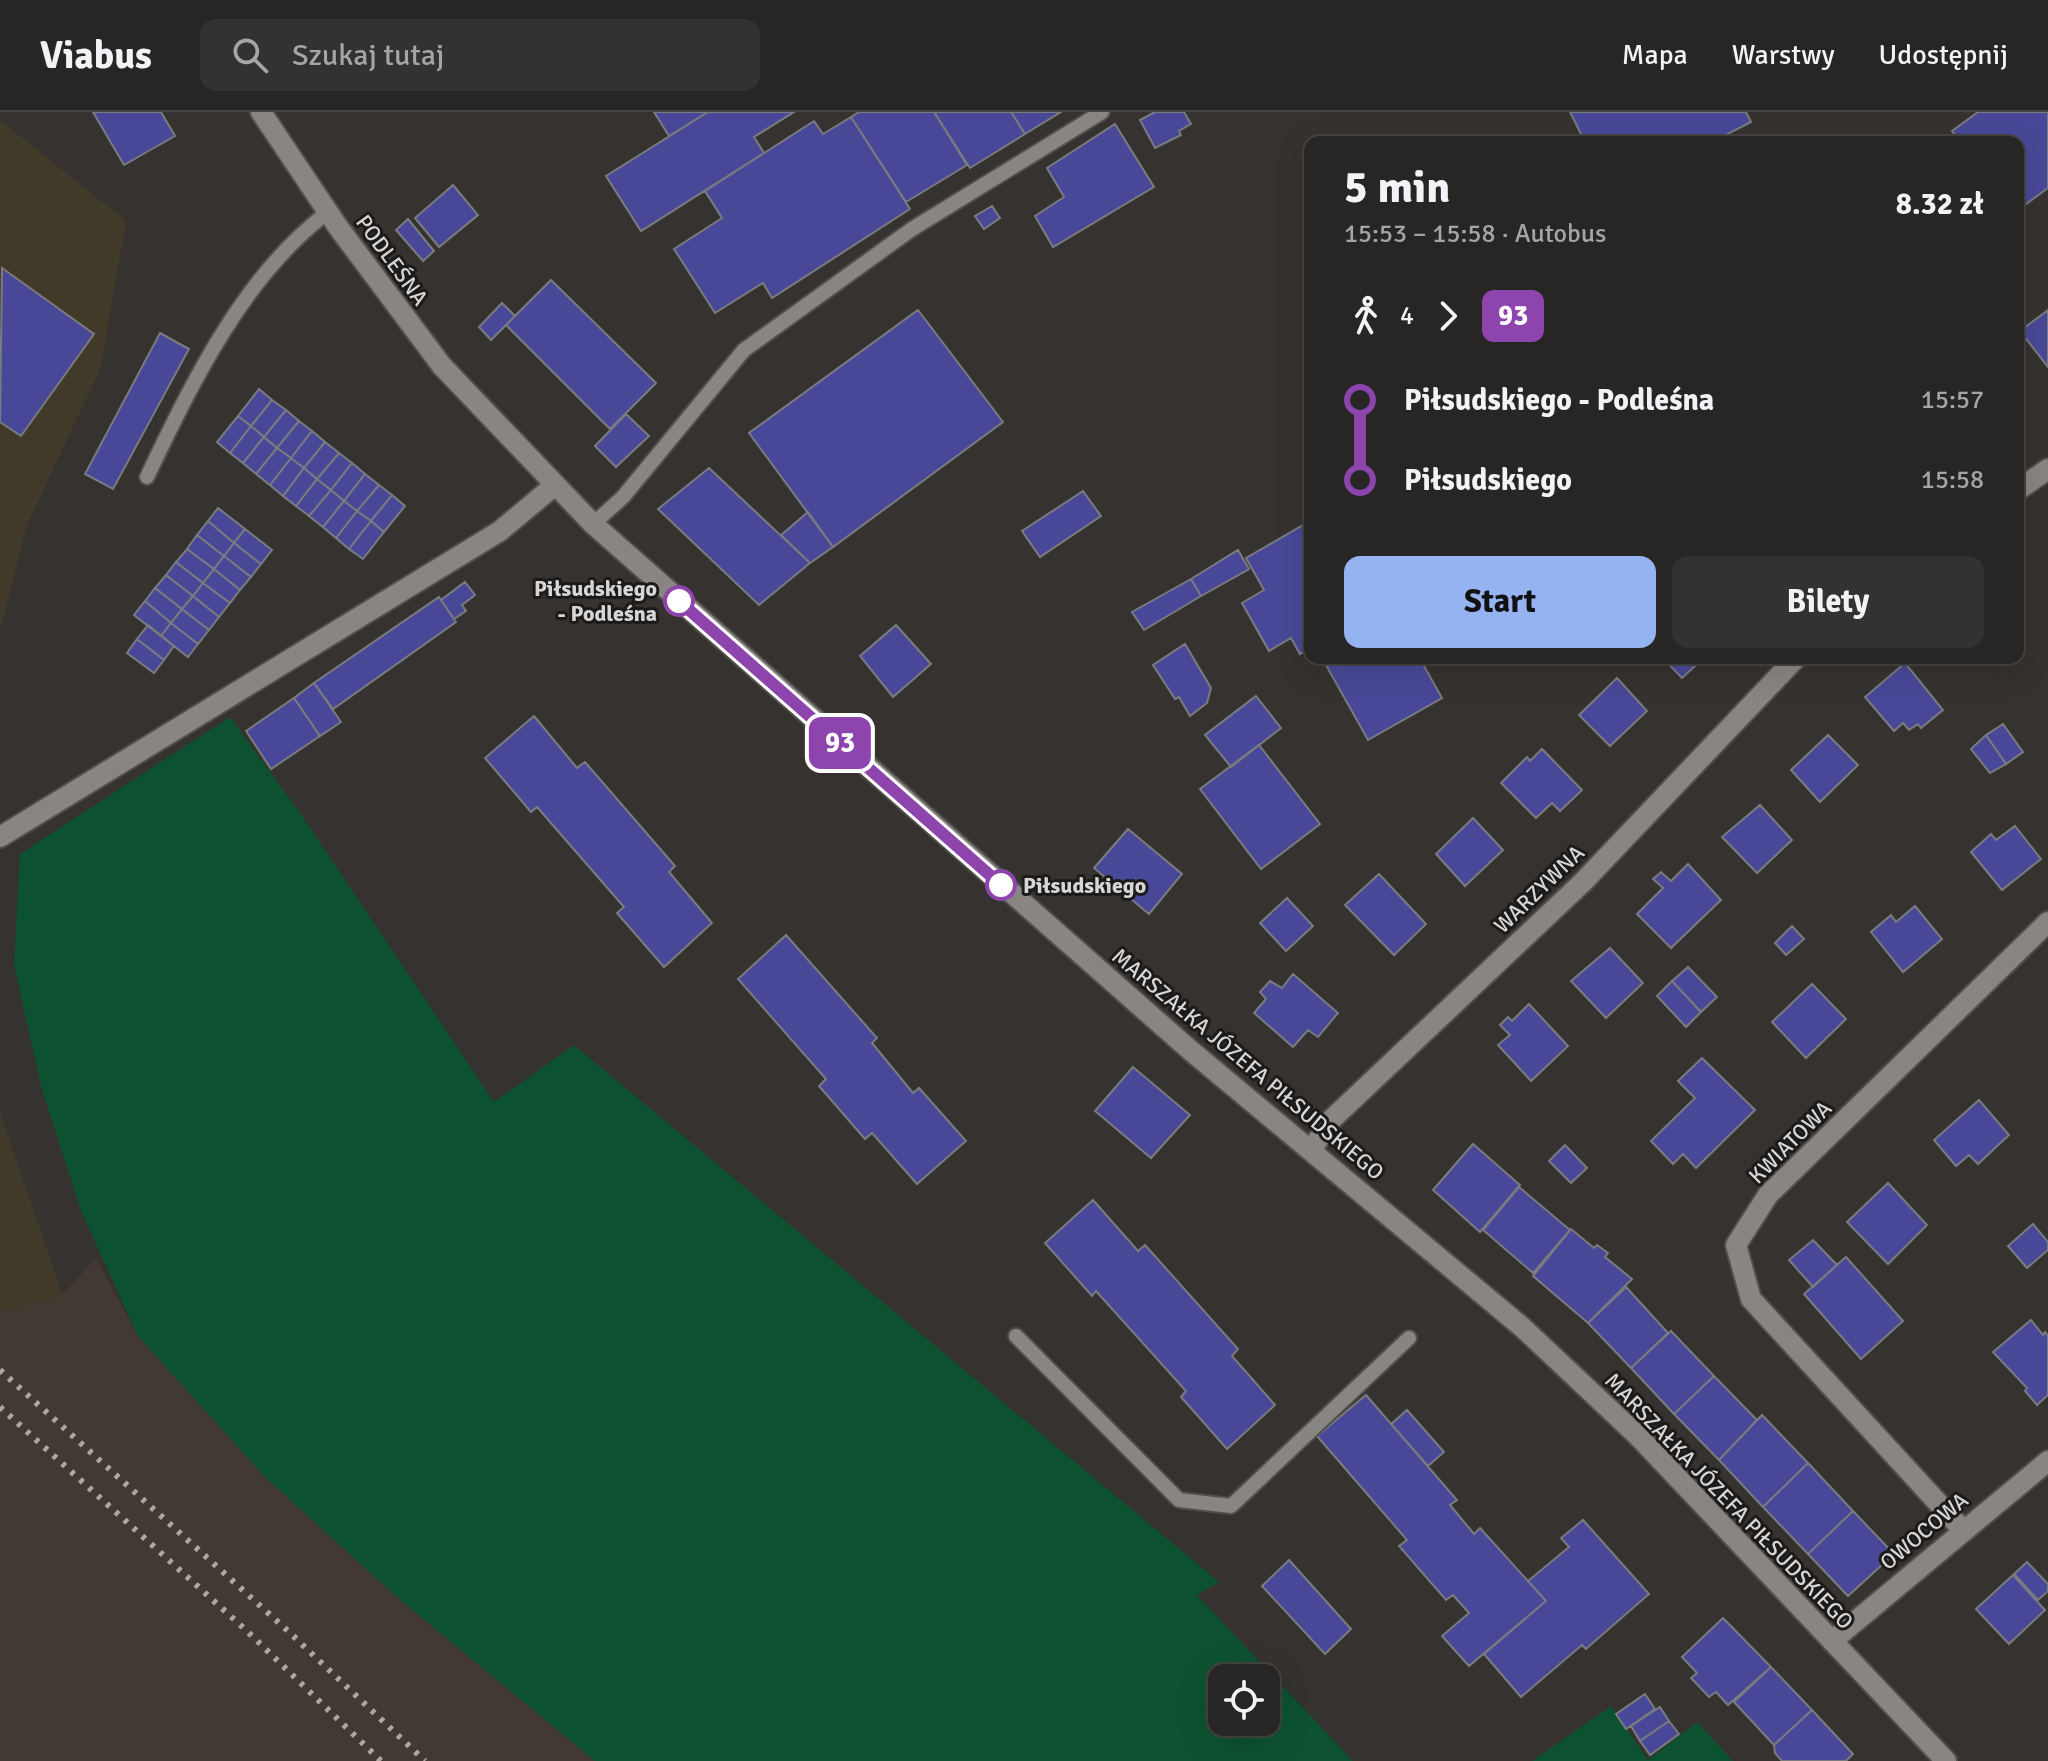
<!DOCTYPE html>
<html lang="pl">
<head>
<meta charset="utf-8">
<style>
	body { margin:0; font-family:Signika,sans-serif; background:#343231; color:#f1f3f6; height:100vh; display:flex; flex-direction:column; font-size:30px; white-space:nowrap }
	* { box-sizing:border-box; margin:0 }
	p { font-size:26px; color:#a5a5a6 }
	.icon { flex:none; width:44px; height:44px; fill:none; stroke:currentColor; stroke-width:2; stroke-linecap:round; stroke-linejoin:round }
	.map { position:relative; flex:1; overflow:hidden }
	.sheet { position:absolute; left:1304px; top:24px; width:720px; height:528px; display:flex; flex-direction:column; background:#282624; border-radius:16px; box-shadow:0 8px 32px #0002,0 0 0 2px #444341 }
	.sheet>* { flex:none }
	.badge { padding:0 16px; border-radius:12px; font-size:28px; line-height:52px }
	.buttons { position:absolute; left:1208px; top:1552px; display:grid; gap:16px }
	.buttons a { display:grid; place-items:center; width:72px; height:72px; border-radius:16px; background:#282624; box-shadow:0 8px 32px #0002,0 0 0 2px #444341; font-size:40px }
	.map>.badge { position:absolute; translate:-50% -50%; box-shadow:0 0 0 4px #fff }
	.legs { display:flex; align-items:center; gap:12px; height:88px; padding:0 40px; font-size:26px }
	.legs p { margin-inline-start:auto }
	.head { display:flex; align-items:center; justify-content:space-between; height:136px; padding:0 40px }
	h1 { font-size:44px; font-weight:700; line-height:60px }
	.primary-button { display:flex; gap:16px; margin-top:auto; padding:16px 40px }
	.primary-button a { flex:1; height:92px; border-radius:16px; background:#95b2f1; color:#111; font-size:32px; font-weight:700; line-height:92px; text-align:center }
	.primary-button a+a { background:#343231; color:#f1f3f6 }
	ul { padding:0 40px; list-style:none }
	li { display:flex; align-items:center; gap:28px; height:80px; font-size:30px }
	li i { display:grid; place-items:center; width:12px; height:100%; margin:0 10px; background:currentColor }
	li i::after { content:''; width:20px; height:20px; margin:-10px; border:6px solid; border-radius:50%; background:#282624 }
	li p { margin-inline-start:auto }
	li:first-child i { background:linear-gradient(#0000 50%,currentColor 0) }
	li:last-child i { background:linear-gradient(currentColor 50%,#0000 0) }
	header { display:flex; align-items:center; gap:48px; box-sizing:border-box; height:112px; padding:0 40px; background:#282624; border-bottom:2px solid #444341 }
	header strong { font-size:38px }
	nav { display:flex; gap:44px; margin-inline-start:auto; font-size:28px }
	.search { width:560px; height:72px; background:#343231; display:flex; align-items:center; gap:20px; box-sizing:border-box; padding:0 28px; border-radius:16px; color:#a5a5a6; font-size:30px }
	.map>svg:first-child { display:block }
	.industrial { fill:#423a29 }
	.built { fill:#423933 }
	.green { fill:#0d5230; fill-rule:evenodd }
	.building { fill:#494898; stroke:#7a7b7f; stroke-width:2 }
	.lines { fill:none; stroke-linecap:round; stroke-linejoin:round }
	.lane-casing { stroke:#514f4d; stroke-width:18 }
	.street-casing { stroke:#514f4d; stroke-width:24 }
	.secondary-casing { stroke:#514f4d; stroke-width:24 }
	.lane { stroke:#898582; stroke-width:14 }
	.street { stroke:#898582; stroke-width:20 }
	.secondary { stroke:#898582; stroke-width:20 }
	.rail { stroke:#aaa8a6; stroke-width:6; stroke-dasharray:4 8; stroke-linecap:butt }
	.line-1-casing { stroke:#fff; stroke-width:18 }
	.line-1 { stroke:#8e44ad; stroke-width:12 }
	.stop-1-dot { fill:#fff; stroke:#8e44ad; stroke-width:4 }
	.labels { text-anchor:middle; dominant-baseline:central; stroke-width:6; stroke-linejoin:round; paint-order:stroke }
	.street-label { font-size:22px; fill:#d8d6d4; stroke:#1c1b1a }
	.stop-label { font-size:22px; font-weight:bold; fill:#d8d6d4; stroke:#1c1b1a; text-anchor:end }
</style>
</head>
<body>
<header>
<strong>Viabus</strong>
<div class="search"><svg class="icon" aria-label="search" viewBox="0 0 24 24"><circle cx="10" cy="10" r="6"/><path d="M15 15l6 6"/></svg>Szukaj tutaj</div>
<nav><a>Mapa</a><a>Warstwy</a><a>Udostępnij</a></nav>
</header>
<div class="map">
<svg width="2048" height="1649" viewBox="0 0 2048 1649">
	<rect width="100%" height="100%" fill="#363230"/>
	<!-- industrial -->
	<path class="industrial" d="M0,8L126,109L101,255L27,413L0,519Z
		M0,999L62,1183L1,1200L0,1199Z"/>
	<!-- built -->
	<path class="built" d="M96,1146L138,1224L398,1486L595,1649H0V1199L62,1183Z"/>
	<!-- green -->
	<path class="green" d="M230,605L300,701L494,990L574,933L1219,1470L1197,1483L1353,1649H595L398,1486L265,1365L138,1224L81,1099L41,974L14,853L20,742ZM1222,1566H1266V1610H1222Z
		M1611,1594L1648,1648L1697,1610L1733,1649H1532Z"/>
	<!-- building -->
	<path class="building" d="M93,0H161L175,24L124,53Z
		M654,0H708L669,24Z
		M708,0H794L754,25L764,41L641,119L606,64Z
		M859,0H934L967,53L906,90L851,5Z
		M934,0H1011L1025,22L970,56Z
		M1011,0H1061L1025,22Z
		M1155,0H1184L1191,12L1179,19L1181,23L1155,36L1140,8Z
		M1570,0H1746L1751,10L1712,30H1585Z
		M1978,0H2048V76L2018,98V30H1960L1952,19Z
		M851,5L910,97L772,186L763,171L715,201L674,137L722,106L705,79L814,9L823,22Z
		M1115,12L1154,75L1053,135L1035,104L1064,85L1047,56Z
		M453,73L478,103L439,135L415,106Z
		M992,94L1000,106L984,117L975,104Z
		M408,107L434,139L423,149L396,118Z
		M2,156L94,222L21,324L0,310Z
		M551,168L656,271L610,317L506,213Z
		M502,191L515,204L491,228L479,215Z
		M918,198L1003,310L833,435L749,321Z
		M2048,198V255L2020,219Z
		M160,221L189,237L113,377L85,362Z
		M259,277L272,288L251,314L238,304Z
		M272,288L286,298L264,325L251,314Z
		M286,298L299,309L277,336L264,325Z
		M626,302L649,324L616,355L595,334Z
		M238,304L251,314L230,341L217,330Z
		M299,309L312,319L291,346L277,336Z
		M251,314L264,325L243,351L230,341Z
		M312,319L325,330L304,356L291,346Z
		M264,325L277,336L256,362L243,351Z
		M325,330L339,341L317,367L304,356Z
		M277,336L291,346L270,373L256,362Z
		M339,341L352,351L331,378L317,367Z
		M291,346L304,356L283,384L270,373Z
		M352,351L365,362L344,389L331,378Z
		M304,356L317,367L296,394L283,384Z
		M709,356L810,451L759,493L658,397Z
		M365,362L379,373L357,399L344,389Z
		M317,367L331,378L309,404L296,394Z
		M379,373L392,383L371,409L357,399Z
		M331,378L344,389L323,415L309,404Z
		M1083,379L1101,404L1040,445L1022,419Z
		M392,383L405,394L384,420L371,409Z
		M344,389L357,399L336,426L323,415Z
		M218,396L245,417L234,431L208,409Z
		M357,399L371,409L349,437L336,426Z
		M808,400L833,435L810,451L781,423Z
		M208,409L234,431L224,444L197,423Z
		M371,409L384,420L363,447L349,437Z
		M1310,409V536L1300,542L1291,526L1269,539L1242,491L1264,478L1246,446Z
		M245,417L272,438L261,452L234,431Z
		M197,423L224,444L214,457L187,437Z
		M234,431L261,452L251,465L224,444Z
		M187,437L214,457L203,471L176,450Z
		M1238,438L1249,457L1201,484L1191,467Z
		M224,444L251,465L240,478L214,457Z
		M176,450L203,471L193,484L166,463Z
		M214,457L240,478L230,491L203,471Z
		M166,463L193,484L182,497L155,476Z
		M1191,467L1201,484L1144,518L1132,500Z
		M465,470L475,483L462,493L466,499L454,507L441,488Z
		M203,471L230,491L219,505L193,484Z
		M155,476L182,497L171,511L145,489Z
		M193,484L219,505L209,518L182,497Z
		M439,485L456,510L333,597L314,571Z
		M145,489L171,511L161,524L134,503Z
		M182,497L209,518L198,532L171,511Z
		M171,511L198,532L188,545L161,524Z
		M148,513L174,534L164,548L137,527Z
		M896,513L931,552L893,585L860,544Z
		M137,527L164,548L154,561L127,541Z
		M1185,532L1211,576L1207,591L1190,604L1179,585L1175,587L1153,553Z
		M1322,546H1439L1424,554L1442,586L1368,628Z
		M1663,546H1693L1697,552L1682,566Z
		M1905,551L1943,598L1921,616L1918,612L1909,618L1903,611L1894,619L1865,585Z
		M1617,566L1647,599L1610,634L1579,603Z
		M314,571L341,610L320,624L294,586Z
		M1256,584L1281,616L1231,655L1205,623Z
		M294,586L320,624L271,657L246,619Z
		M534,604L577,656L585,650L675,754L669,760L712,811L664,855L617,801L624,795L537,695L531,700L485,646Z
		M2003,612L2023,640L2006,652L1986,623Z
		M1828,623L1858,653L1820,690L1791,658Z
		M1986,623L2006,652L1990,661L1971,637Z
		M1259,633L1320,712L1261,757L1200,677Z
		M1542,637L1582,678L1560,699L1552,691L1536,706L1501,671L1527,645L1530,649Z
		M1760,693L1792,728L1757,761L1722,725Z
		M1473,706L1503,738L1465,774L1436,742Z
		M2015,714L2041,747L2002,778L1971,740L1991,722L1996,728Z
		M1128,717L1182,762L1149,802L1094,756Z
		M1688,752L1721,788L1671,836L1637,802L1663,776L1653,767L1661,760L1671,769Z
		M1379,762L1426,812L1394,843L1345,793Z
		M1287,786L1313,814L1286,839L1260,811Z
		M1915,794L1942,827L1903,860L1871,820L1891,803L1896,810Z
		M1792,814L1804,827L1786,843L1775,831Z
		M786,823L877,926L872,931L913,981L919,976L966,1029L917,1072L872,1021L865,1027L819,974L826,967L738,867Z
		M1610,836L1643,871L1606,906L1571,869Z
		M1688,855L1717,885L1701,900L1672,869Z
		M1293,862L1338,901L1318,925L1308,918L1293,935L1254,901L1266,887L1260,880L1270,869L1282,876Z
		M1672,869L1701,900L1686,915L1657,884Z
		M1812,872L1846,907L1806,946L1772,910Z
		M1529,892L1568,934L1531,969L1498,933L1510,923L1500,913L1508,905L1512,909Z
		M1702,946L1755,998L1696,1056L1683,1042L1673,1052L1651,1029L1695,986L1678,969Z
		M1133,955L1190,1003L1151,1046L1095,999Z
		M1979,988L2009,1023L1978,1052L1969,1043L1956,1054L1934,1028Z
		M1473,1032L1520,1073L1480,1120L1433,1078Z
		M1565,1033L1587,1056L1571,1071L1549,1049Z
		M1888,1071L1927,1113L1888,1152L1847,1110Z
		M1519,1075L1570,1118L1533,1161L1483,1118Z
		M1093,1088L1138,1139L1145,1133L1238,1237L1232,1244L1275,1293L1227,1337L1181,1285L1186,1279L1096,1179L1092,1184L1045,1131Z
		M2033,1112L2048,1130V1138L2027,1156L2008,1134Z
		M1571,1117L1594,1136L1597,1133L1608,1141L1605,1145L1632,1167L1588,1211L1533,1164Z
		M1813,1128L1837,1153L1813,1175L1789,1148Z
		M1846,1145L1903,1209L1861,1247L1804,1182Z
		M1626,1175L1668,1221L1631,1256L1588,1211Z
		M2031,1208L2043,1223L2045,1220L2048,1224V1283L2037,1293L2025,1279L2027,1276L1993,1240Z
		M1671,1219L1714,1264L1674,1302L1631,1256Z
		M1714,1264L1757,1308L1719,1348L1674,1302Z
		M1366,1283L1457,1388L1450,1393L1474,1422L1480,1416L1546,1489L1469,1554L1442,1524L1469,1501L1453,1483L1446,1488L1399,1434L1407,1428L1317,1324Z
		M1407,1298L1444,1340L1428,1354L1391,1312Z
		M1762,1303L1808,1351L1763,1395L1719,1348Z
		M1808,1351L1853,1399L1808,1442L1763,1395Z
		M1853,1399L1894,1442L1848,1484L1808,1442Z
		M1583,1408L1649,1482L1586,1537L1582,1533L1521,1585L1484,1542L1546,1489L1528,1469L1569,1435L1561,1426Z
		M1289,1448L1351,1517L1325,1542L1262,1474Z
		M2027,1450L2048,1472V1479L2038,1488L2014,1462Z
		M2013,1463L2045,1498L2009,1532L1976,1497Z
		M1723,1506L1771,1555L1728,1593L1716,1580L1709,1585L1691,1566L1697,1561L1682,1545Z
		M1771,1555L1812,1598L1774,1633L1734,1590Z
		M1645,1582L1655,1597L1626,1617L1616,1602Z
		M1660,1595L1669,1609L1640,1629L1631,1614Z
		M1812,1598L1853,1642L1846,1649H1782L1775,1641L1774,1633Z
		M1669,1609L1679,1622L1650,1643L1640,1629Z"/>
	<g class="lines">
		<defs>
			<path id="lane" d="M147,365C192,271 243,164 328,100
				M593,412L623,385L744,238L912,117L1102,0
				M1016,1224L1179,1388L1231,1394L1409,1226"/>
			<path id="street" d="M2018,378L2048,357
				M0,725L500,419L555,373
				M1312,1037L1331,1008L1583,770L1796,546
				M1963,1418L1751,1187L1736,1133L1768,1083L2048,810
				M1832,1529L2048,1349"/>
			<path id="secondary" d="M261,0L338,115L442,254L593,412L1190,938L1522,1215L1639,1325L1946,1649"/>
		</defs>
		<!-- lane casing -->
		<use href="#lane" class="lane-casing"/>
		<!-- street casing -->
		<use href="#street" class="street-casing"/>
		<!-- secondary casing -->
		<use href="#secondary" class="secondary-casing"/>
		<!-- lane -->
		<use href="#lane" class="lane"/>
		<!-- street -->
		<use href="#street" class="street"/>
		<!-- secondary -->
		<use href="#secondary" class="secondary"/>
		<!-- rail -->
		<path class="rail" d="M0,1258L288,1519L425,1649
			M0,1295L248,1520L381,1649"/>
	</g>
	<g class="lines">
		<defs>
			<path id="line-1" d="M679,489L1001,773"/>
		</defs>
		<!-- line-1 casing -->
		<use href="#line-1" class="line-1-casing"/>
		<!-- line-1 -->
		<use href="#line-1" class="line-1"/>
	</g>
	<!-- markers -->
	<g class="stop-1-dot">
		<circle cx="679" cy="489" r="14"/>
		<circle cx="1001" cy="773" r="14"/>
	</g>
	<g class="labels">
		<!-- street labels -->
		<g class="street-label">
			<text transform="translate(392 148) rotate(54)">PODLEŚNA</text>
			<text transform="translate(1539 777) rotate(-44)">WARZYWNA</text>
			<text transform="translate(1248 952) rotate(40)">MARSZAŁKA JÓZEFA PIŁSUDSKIEGO</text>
			<text transform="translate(1790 1030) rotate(-45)">KWIATOWA</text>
			<text transform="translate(1729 1389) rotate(46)">MARSZAŁKA JÓZEFA PIŁSUDSKIEGO</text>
			<text transform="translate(1924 1419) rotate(-40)">OWOCOWA</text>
		</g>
		<!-- stop labels -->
		<g class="stop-label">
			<text x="657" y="476">Piłsudskiego<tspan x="657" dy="25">- Podleśna</tspan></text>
			<text x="1023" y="773" text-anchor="start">Piłsudskiego</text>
		</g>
	</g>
</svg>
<div class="buttons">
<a><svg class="icon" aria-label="locate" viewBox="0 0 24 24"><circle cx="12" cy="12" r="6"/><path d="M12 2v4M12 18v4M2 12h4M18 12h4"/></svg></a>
</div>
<b class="badge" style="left:840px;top:631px;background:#8e44ad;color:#fff">93</b>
<section class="sheet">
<div class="head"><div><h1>5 min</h1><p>15:53 – 15:58 · Autobus</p></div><b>8.32 zł</b></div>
<div class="legs"><svg class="icon" aria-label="walk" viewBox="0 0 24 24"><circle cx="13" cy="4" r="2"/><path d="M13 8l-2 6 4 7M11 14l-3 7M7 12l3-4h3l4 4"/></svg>4<svg class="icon" aria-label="forward" viewBox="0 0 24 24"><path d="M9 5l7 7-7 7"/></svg><b class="badge" style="background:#8e44ad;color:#fff">93</b></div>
<ul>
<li><i style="color:#8e44ad"></i><b>Piłsudskiego - Podleśna</b><p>15:57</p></li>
<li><i style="color:#8e44ad"></i><b>Piłsudskiego</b><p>15:58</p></li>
</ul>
<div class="primary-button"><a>Start</a><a>Bilety</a></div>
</section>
</div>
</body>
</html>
